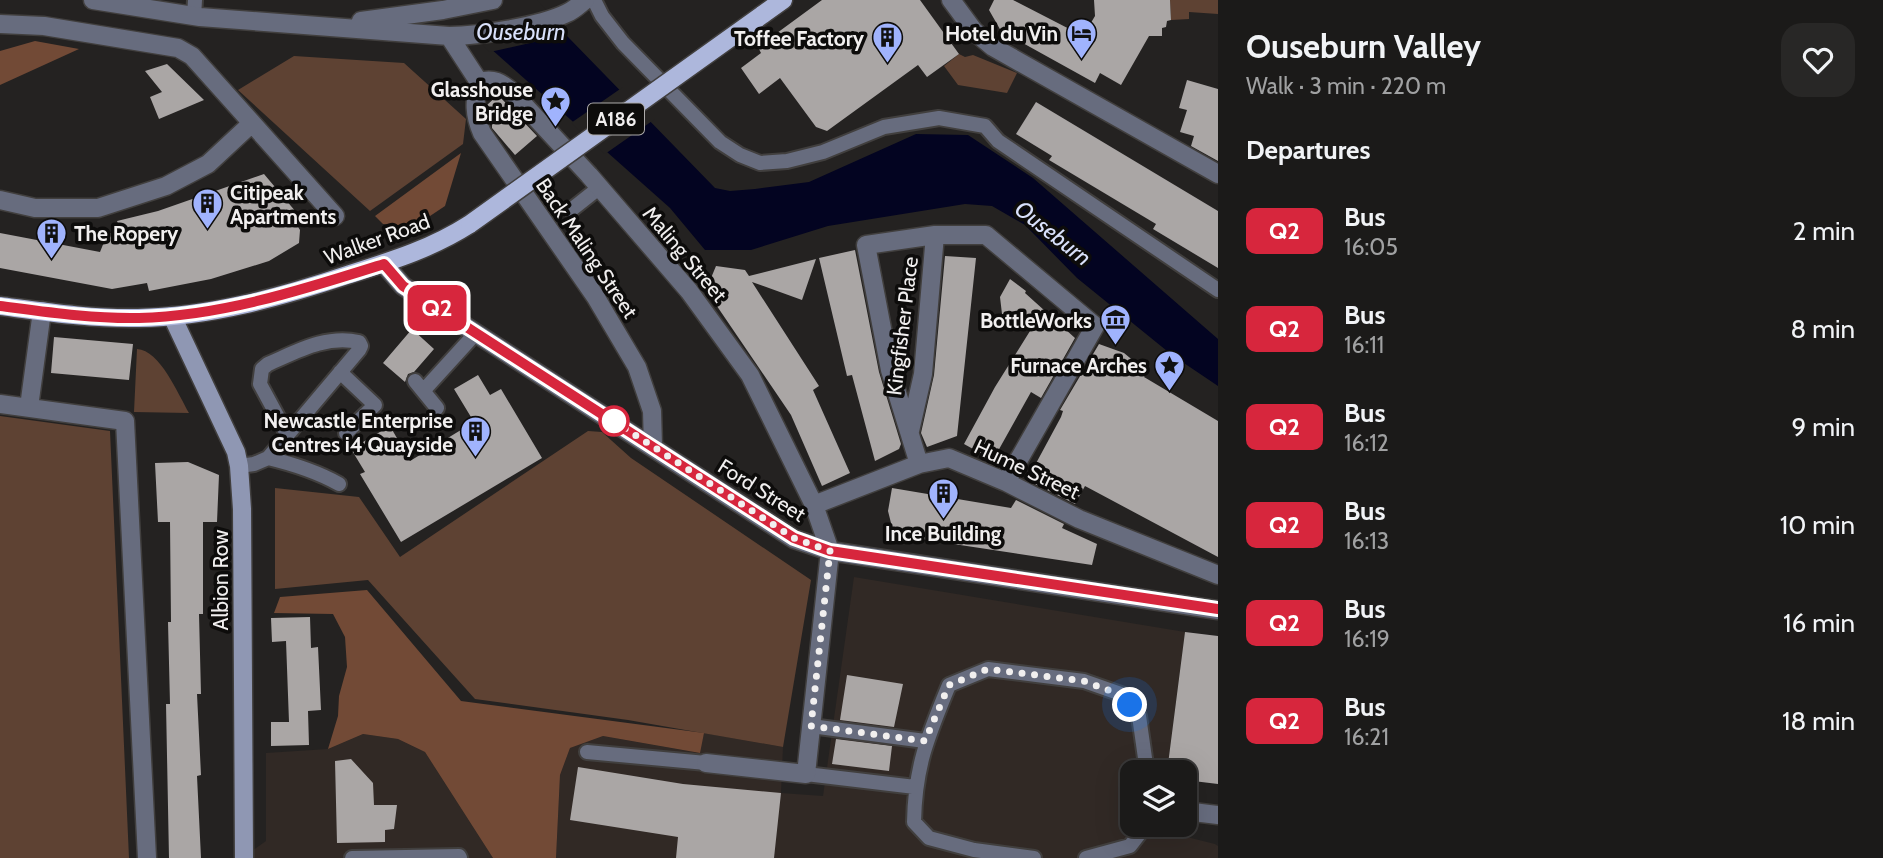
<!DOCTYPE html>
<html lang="en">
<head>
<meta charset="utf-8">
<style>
	body { margin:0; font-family:Cabin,sans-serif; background:#282726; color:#f1f3f6; height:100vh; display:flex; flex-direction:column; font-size:26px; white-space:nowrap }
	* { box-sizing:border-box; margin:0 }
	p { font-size:23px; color:#a0a1a2 }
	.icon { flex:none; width:38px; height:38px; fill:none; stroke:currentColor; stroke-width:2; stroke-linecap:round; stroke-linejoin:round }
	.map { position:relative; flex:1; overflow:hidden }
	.drawer { display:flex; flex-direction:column; background:#1b1a19; width:665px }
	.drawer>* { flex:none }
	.badge { padding:0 14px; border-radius:10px; font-size:24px; line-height:46px }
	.controls { position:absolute; left:1120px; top:760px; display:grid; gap:14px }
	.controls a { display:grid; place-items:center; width:77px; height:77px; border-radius:14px; background:#1b1a19; box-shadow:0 7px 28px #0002,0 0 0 2px #393838; font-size:35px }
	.you { position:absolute; width:35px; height:35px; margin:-18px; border:5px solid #fff; border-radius:50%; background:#1a73e8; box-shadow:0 0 0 10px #1a73e833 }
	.map>.badge { position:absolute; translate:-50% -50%; box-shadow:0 0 0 4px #fff }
	h2 { padding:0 28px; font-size:26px; line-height:63px }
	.round { display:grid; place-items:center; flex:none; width:74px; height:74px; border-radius:21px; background:#282726 }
	.head { display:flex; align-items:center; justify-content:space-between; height:119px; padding:0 28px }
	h1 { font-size:33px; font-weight:700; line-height:52px }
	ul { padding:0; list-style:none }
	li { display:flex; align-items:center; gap:21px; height:98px; padding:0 28px }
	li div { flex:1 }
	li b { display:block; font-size:26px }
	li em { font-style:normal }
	li .badge { min-width:77px; font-weight:700; text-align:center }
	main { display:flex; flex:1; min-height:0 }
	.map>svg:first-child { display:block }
	.built { fill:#312925 }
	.green { fill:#5e4233 }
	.forest { fill:#724a36 }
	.water { fill:#030421 }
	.pier { fill:#242221 }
	.building { fill:#aaa6a5 }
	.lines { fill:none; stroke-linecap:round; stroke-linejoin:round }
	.lane-casing { stroke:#413f3e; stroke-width:18 }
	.street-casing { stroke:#413f3e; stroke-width:21 }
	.secondary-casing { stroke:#413f3e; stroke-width:21 }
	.primary-casing { stroke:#413f3e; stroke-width:21 }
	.lane { stroke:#676c7e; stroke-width:14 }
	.street { stroke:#676c7e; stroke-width:18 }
	.secondary { stroke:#8f97b3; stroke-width:18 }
	.primary { stroke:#adb7dc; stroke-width:18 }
	.primary-bridge-casing { stroke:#413f3e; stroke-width:21; stroke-linecap:butt }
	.primary-bridge { stroke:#adb7dc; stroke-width:18 }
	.line-casing { stroke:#fff; stroke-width:16 }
	.line { stroke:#d7263d; stroke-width:10 }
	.walk { stroke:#f1efef; stroke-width:7; stroke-dasharray:0 12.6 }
	.stop-dot { fill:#fff; stroke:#d7263d; stroke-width:3.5 }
	.labels { text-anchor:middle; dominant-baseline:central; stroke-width:7; stroke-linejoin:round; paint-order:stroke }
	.shield { fill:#0d0c0b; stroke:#adabab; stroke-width:2 }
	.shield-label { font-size:19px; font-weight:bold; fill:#f1efef }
	.poi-label { font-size:21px; font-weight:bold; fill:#f1efef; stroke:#0d0c0b; text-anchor:end }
	.street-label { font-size:21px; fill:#f1efef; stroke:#0d0c0b }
	.water-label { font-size:23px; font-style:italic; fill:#d9e1fb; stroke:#0d0c0b }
</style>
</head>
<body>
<main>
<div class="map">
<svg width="1218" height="858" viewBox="0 0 1218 858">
	<rect width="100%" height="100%" fill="#242221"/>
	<!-- built -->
	<path class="built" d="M854,577L1185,632L1167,772H1132V824H1159V830L1215,844L1218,846V858H556L560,775L570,748L603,736L699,753L704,733L783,747L781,793L823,796Z
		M363,734L398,739L425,752L493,858H242L266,841V753L328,749Z"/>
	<!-- green -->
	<path class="green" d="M1170,0H1218V14L1189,12V19L1171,20Z
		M959,54L965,57L973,55L1017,73L1007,93L958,85L944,66Z
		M294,56L404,63L466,119L463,144L370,211L238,90Z
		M137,349C160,350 178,394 189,413L134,412Z
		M0,416L110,431L129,858H0Z
		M588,431L602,432L631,458L811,580L783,747L628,720L475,699L368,580L275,589V488L359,497L400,557Z"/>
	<!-- forest -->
	<path class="forest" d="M35,41L79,49L0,85V51Z
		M461,153L445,206L430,216L408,226L383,224L375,216Z
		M367,590L461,701L704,733L700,753L603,736L570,748L560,775L556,858H493L425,752L398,739L363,734L328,749L338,716L339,696L347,667L345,637L333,614L274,613L280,597Z"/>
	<!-- water -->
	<path class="water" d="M436,0H532L715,188L730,191L755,189L809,182L916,134L968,135L1033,178L1218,339V386L1172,355L1077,278L1025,225L992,206L965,204L828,226L751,250H705L670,208Z"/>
	<!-- pier -->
	<path class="pier" d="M537,0L570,34L490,52L433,0Z
		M623,87L655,119L605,154L571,123Z"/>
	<!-- building -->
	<path class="building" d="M822,0H920L959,54L927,77L918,65L827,131L816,127L780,78L759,94L741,68L761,53L758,47Z
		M994,0H1013L1083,36L1095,16L1094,0H1170L1171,20L1167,21L1166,27L1162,28V36H1149L1121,85L1100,73L1095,83L1001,31L989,10Z
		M167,64L204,100L159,119L150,97L162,92L145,71Z
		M1187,80L1218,89V161L1191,146L1194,136L1180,132L1187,110L1179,108Z
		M498,95L537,136L515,155L492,128V123L488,117L487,105Z
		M1036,102L1218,211V268L1153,229L1156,224L1049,160L1052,156L1016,134Z
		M264,174L296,212L291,216L300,230L299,243L269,261L211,279L149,291L147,283L112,289L0,268V233L100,252L106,237L119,226L117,221L158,211Z
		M855,250L879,372L901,444L899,449L875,461L852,375L847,376L819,258Z
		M945,256L976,258L957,436L927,447L921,433L934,375Z
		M816,259L802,300L752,282L819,386L813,390L850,473L822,486L791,415L706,290L716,266L745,270L749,276Z
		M1010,279L1026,291L1025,293L1075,338L1041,398L1031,392L993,460L964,444L995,387L1030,331L1002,314L1000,297Z
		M412,329L434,349L414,372L408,374L405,382L383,363Z
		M54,337L133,344L129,380L51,373Z
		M1099,344L1124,353L1147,372L1144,377L1218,421V557L1085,486L1075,504L1027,480L1061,417L1063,411L1060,410Z
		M478,375L490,395L501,389L542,458L401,542L360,474L365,472L351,449L390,426L410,461L474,422L454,389Z
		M188,462L219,475L217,522H203V614H199L201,694H197L201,775L197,776L201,858H169L166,704H170L168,622H171L170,522H158L155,463Z
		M892,488L1011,508L1016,500L1064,524L1062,528L1097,544L1092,565L894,535L888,511Z
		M310,617L311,648L318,647L321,710L308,711L309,745L271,746V722H289L286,641L272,642L271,618Z
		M1185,632L1218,636V784L1185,780V772H1167Z
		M847,675L903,684L894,727L840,720Z
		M836,739L892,746L889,771L832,764Z
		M351,759L373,783L374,805H397L394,829L385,830V842L337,843L335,761Z
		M578,767L683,784L781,793L774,858H676L678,837L570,820Z"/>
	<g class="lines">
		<defs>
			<path id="lane" d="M594,0L602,16L623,43L720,142L740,155L760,163L787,161L823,152L884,127L939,118L985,126L998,141L1218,290
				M194,16L195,0
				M571,210L600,187
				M340,372L375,405L346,433
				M415,381L437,408
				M424,390L475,334
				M268,458C293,464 316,471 339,484
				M239,466L254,464L268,458L359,350L361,346L359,342C325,335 298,351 268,364L262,369L260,384L287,434
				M811,726L925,741
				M587,752L706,763
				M806,774L915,787
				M352,858L459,856L460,858
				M1034,858L974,850L929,838L914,822C915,766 928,736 949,685L988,669L1084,681L1121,694L1139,716L1147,772
				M1086,858L1130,846L1147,824"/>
			<path id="street" d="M93,0L200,17L449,36C479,36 541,26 567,13C574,10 579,5 585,0
				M951,0L974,31L993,47L1218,174
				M361,21L443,10L493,0
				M0,24L44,26L178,48L192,56L335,216
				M449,36L479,82C493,78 501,82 512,92L589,175L689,291L750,375L814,505L830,551L806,774L706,763
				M479,82C474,101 474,115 482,133L595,296L637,367L652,411L653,446
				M0,200L35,208H98L166,186L208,164L252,123
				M935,235H986L1095,326L1006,482
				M384,264L403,286L794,539L830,551L1218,610
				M0,404L125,421L147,858
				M29,407L42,311
				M910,431L923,374L935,235L866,245L890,370L919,464
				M814,505L919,464L949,458L1006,482L1079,519L1218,575
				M1185,811L1218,815"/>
			<path id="secondary" d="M172,316L236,452L239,466L242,509L244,858"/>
			<path id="primary" d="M762,15L783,0
				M0,306C46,312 92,319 138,318C209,317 281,297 347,275C391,261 431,249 470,224"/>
		</defs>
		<!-- lane casing -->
		<use href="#lane" class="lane-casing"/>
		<!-- street casing -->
		<use href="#street" class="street-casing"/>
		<!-- secondary casing -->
		<use href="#secondary" class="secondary-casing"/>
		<!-- primary casing -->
		<use href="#primary" class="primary-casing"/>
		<!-- lane -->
		<use href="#lane" class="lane"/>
		<!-- street -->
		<use href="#street" class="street"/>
		<!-- secondary -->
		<use href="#secondary" class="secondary"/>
		<!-- primary -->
		<use href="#primary" class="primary"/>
		<defs>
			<path id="primary-bridge" d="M470,224L762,15"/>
		</defs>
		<!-- primary-bridge casing -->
		<use href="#primary-bridge" class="primary-bridge-casing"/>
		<!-- primary-bridge -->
		<use href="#primary-bridge" class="primary-bridge"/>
	</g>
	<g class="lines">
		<defs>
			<path id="line" d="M0,306C46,312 93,319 139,318C222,316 305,289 384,264L403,286L794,538L830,551L1218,609"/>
		</defs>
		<!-- line casing -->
		<use href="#line" class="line-casing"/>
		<!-- line -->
		<use href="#line" class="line"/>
		<!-- walk -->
		<path class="walk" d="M614,421L609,418L794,538L830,551L811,726L925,741L949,685L988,669L1084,681L1121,695L1130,705"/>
	</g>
	<!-- icons -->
	<defs>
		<symbol id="hotel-pin" viewBox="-11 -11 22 30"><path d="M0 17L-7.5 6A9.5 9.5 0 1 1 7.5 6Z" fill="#a0b3fd" stroke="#0d0c0b"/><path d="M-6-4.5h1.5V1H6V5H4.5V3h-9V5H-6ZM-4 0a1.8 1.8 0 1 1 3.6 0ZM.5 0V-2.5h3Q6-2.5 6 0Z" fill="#111"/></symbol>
		<symbol id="building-pin" viewBox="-11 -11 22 30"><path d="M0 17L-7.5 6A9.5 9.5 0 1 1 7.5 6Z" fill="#a0b3fd" stroke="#0d0c0b"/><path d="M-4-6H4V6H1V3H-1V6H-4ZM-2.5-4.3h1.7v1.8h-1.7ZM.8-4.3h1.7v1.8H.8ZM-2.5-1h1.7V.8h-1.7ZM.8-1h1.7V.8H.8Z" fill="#111"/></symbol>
		<symbol id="sight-pin" viewBox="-11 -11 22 30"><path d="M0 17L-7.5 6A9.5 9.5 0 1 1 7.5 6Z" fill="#a0b3fd" stroke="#0d0c0b"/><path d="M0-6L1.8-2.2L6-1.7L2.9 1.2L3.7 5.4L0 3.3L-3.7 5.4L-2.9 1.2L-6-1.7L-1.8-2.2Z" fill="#111"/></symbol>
		<symbol id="museum-pin" viewBox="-11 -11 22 30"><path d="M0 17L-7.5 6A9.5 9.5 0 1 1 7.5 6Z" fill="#a0b3fd" stroke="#0d0c0b"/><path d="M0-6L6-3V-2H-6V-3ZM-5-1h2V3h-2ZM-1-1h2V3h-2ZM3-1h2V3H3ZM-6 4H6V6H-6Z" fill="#111"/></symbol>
	</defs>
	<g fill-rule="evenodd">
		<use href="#hotel-pin" x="1064" y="16" width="35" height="47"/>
		<use href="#building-pin" x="870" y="20" width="35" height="47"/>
		<use href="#sight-pin" x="538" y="84" width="35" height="47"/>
		<use href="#building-pin" x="190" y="186" width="35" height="47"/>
		<use href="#building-pin" x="34" y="216" width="35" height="47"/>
		<use href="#museum-pin" x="1098" y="302" width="35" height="47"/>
		<use href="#sight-pin" x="1152" y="348" width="35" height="47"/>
		<use href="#building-pin" x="458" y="414" width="35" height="47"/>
		<use href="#building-pin" x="926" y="476" width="35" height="47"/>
	</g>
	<!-- markers -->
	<circle class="stop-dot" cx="614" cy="421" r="14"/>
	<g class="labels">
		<!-- shield labels -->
		<rect class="shield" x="588" y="103.5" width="56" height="31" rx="5"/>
		<g class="shield-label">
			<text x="616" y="119">A186</text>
		</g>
		<!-- poi labels -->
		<g class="poi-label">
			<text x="1058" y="33">Hotel du Vin</text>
			<text x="864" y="38">Toffee Factory</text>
			<text x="533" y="89">Glasshouse<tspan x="533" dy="24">Bridge</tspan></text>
			<text x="230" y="192" text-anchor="start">Citipeak<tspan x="230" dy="24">Apartments</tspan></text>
			<text x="74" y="233" text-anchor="start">The Ropery</text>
			<text x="1092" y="320">BottleWorks</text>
			<text x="1147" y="365">Furnace Arches</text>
			<text x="453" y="420">Newcastle Enterprise<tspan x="453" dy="24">Centres i4 Quayside</tspan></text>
			<text x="943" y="533" text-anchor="middle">Ince Building</text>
		</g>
		<!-- street labels -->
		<g class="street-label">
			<text transform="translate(377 239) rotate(-20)">Walker Road</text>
			<text transform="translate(587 248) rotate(56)">Back Maling Street</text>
			<text transform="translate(685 254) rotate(50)">Maling Street</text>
			<text transform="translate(902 326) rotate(-83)">Kingfisher Place</text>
			<text transform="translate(1027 469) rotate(25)">Hume Street</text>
			<text transform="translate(762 490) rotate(32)">Ford Street</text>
			<text transform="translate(220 580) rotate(-90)">Albion Row</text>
		</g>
		<!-- water labels -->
		<g class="water-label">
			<text x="521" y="32">Ouseburn</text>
			<text transform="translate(1053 233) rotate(38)">Ouseburn</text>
		</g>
	</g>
</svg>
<div class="controls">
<a><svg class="icon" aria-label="layers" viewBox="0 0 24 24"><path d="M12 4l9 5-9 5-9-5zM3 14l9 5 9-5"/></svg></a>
</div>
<div class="you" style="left:1130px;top:705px"></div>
<b class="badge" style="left:437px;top:308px;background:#d7263d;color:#fff">Q2</b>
</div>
<section class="drawer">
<div class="head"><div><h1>Ouseburn Valley</h1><p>Walk · 3 min · 220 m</p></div><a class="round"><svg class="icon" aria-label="heart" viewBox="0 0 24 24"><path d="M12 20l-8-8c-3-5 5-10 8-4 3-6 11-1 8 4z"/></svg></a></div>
<h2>Departures</h2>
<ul>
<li><span class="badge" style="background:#d7263d;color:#fff">Q2</span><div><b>Bus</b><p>16:05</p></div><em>2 min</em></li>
<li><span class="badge" style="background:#d7263d;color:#fff">Q2</span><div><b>Bus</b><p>16:11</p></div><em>8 min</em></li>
<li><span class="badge" style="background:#d7263d;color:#fff">Q2</span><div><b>Bus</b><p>16:12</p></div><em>9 min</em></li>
<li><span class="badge" style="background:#d7263d;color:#fff">Q2</span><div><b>Bus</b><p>16:13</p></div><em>10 min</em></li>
<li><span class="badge" style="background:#d7263d;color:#fff">Q2</span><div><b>Bus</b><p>16:19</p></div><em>16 min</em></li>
<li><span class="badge" style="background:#d7263d;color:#fff">Q2</span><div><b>Bus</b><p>16:21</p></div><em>18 min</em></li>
</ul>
</section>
</main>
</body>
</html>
